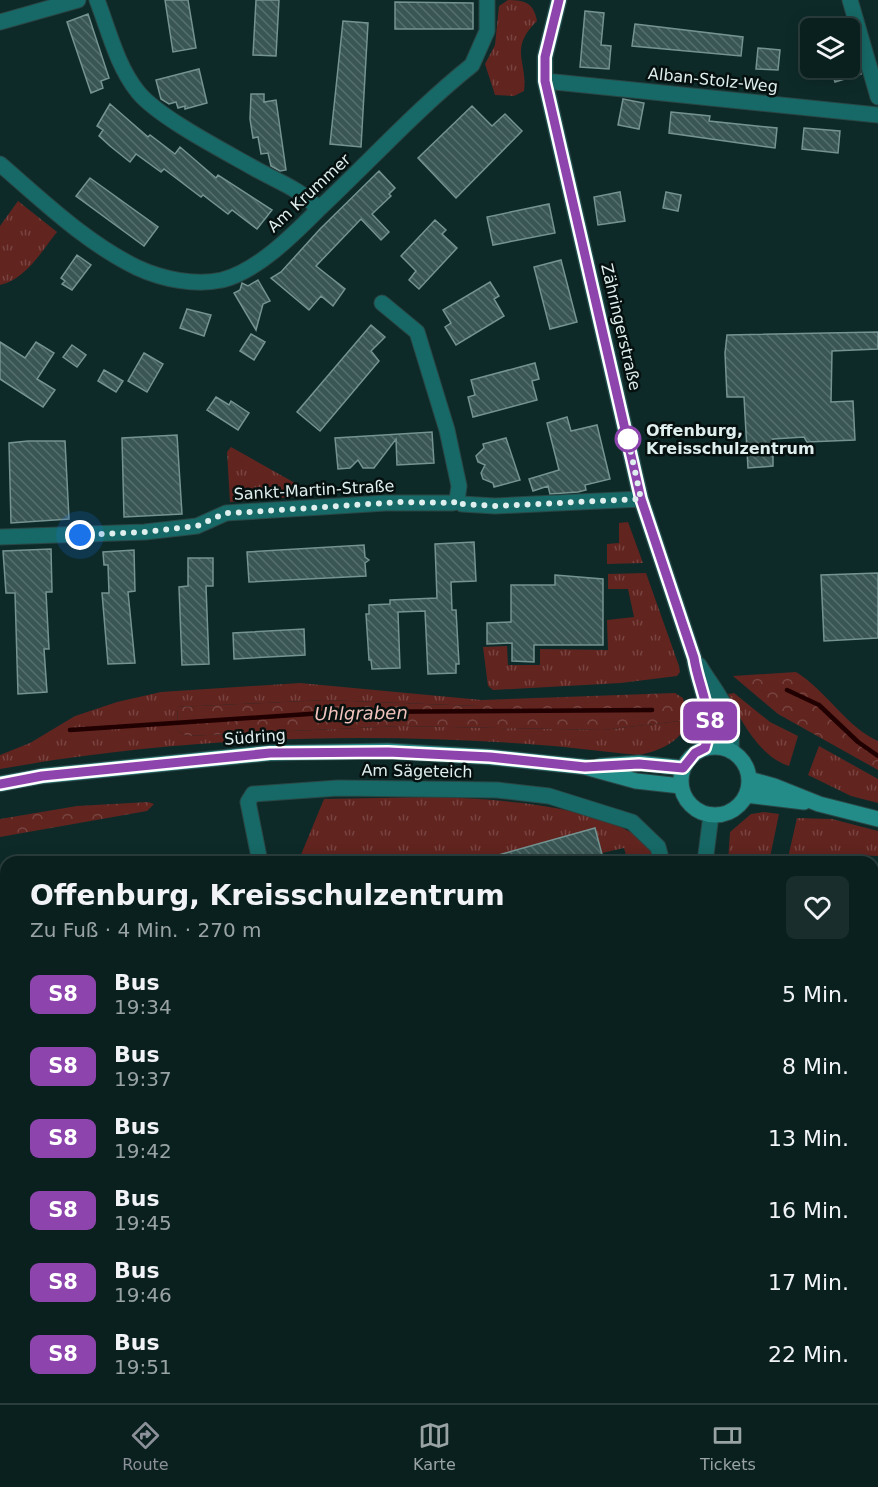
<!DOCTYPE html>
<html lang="de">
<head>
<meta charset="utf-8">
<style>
	body { margin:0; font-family:"DejaVu Sans",sans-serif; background:#182d2c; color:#f1f3f6; height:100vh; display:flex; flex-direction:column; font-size:22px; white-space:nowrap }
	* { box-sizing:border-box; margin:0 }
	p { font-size:20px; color:#99a3a4 }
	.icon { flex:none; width:33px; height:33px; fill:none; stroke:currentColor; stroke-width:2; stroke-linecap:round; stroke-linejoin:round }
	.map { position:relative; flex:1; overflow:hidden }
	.sheet { position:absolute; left:0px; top:856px; width:879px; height:548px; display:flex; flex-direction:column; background:#0a201f; border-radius:18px 18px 0 0; box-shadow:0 3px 15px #0003,0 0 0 2px #2a3e3d }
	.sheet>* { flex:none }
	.badge { padding:0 12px; border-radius:9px; font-size:21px; line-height:39px }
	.tools { position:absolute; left:800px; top:18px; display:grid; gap:12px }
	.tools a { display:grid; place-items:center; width:60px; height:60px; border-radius:9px; background:#0a201f; box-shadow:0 3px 15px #0003,0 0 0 2px #2a3e3d; font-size:30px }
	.you { position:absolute; width:30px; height:30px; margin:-15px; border:4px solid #fff; border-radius:50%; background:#1a73e8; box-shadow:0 0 0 9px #1a73e833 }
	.map>.badge { position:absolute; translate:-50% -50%; box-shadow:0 0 0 3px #fff }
	.round { display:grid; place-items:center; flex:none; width:63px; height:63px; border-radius:9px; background:#182d2c }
	.overview { display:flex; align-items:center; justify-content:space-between; height:102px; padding:0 30px }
	h1 { font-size:28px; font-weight:600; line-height:45px }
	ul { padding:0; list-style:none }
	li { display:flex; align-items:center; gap:18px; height:72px; padding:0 30px }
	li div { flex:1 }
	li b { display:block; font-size:22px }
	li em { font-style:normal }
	li .badge { min-width:66px; font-weight:700; text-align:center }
	.dock { display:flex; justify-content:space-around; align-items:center; height:84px; border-top:2px solid #2a3e3d; background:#0a201f; font-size:16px; color:#99a3a4 }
	.dock a { display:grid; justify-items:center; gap:3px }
	.dock .selected { color:#8c9099 }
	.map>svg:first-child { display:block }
	.grass { fill:url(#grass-tufts) }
	.forest { fill:url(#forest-crowns) }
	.water { fill:url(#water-ripples) }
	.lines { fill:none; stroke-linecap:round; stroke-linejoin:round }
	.stream { stroke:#210001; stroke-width:4.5 }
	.building { fill:url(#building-back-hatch); stroke:#759391; stroke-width:1.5 }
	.street-casing { stroke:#2a4645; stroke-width:17 }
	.secondary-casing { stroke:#2a4645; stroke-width:17 }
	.street { stroke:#166966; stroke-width:15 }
	.secondary { stroke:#248c88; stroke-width:15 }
	.line-casing { stroke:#fff; stroke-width:14 }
	.line { stroke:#8e44ad; stroke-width:9 }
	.walk { stroke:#dfefee; stroke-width:6; stroke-dasharray:0 10.8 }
	.stop-dot { fill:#fff; stroke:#8e44ad; stroke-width:3 }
	.labels { text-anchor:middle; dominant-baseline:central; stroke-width:5; stroke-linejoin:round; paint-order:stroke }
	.street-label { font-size:16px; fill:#dfefee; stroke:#05100f }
	.stop-label { font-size:16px; font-weight:bold; fill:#dfefee; stroke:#05100f; text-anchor:start }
	.water-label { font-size:18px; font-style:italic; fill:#f1c3bc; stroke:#05100f }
</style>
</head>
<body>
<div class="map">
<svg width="878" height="1403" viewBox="0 0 878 1403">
	<defs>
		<pattern id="grass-tufts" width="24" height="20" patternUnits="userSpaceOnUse" patternTransform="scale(1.5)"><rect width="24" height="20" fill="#61241f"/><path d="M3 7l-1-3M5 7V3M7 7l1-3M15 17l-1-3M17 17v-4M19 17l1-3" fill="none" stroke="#774440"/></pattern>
		<pattern id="forest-crowns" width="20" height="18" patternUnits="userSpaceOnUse" patternTransform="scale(1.5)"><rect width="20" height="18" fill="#61241f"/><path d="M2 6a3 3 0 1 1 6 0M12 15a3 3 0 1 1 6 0" fill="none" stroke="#774440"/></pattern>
		<pattern id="water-ripples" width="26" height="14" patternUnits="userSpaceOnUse" patternTransform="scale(1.5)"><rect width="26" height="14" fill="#210001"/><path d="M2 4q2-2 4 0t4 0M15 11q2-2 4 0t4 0" fill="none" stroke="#412626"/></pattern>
		<pattern id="building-back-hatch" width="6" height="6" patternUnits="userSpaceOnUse" patternTransform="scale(1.5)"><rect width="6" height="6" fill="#395654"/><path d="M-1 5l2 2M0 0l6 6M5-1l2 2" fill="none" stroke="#556f6d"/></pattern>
	</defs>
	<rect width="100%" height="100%" fill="#0d2a29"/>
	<!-- grass -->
	<path class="grass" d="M508,0C525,0 534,3 537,21C508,49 528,62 524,91L514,96L495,95L485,64L495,45L499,6Z
		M18,201L57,232C42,251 25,280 0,285V226Z
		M231,447L295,483L294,497L230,502L227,452Z
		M628,522L643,563L607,564V544L619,543V523Z
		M646,573L679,666L680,672L677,676L621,683L493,690L488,686L483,647L507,646L508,665H540V649L608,650L607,620L634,617L628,589H608V574Z
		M300,683L482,700L477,706L326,700L177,707L178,731L187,736L401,726L603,730L688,720C682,742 659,751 639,755C596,751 554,745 512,743C342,732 168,739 0,769V755L30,743L75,716L117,702L161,692Z
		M734,693L770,722L798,736L789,766C760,757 740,720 728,694Z
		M819,746L878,779V803L851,796L808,775Z
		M434,797C480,798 645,805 655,862H628L624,848L602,853L595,828L474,862H298L324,799Z
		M764,812L779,814L769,862H728L730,832L751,814Z
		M797,818L832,819L878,831V856L853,855L787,862Z
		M0,991L6,994V1042L0,1043Z
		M0,1190L6,1199V1327L0,1319Z
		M57,1398H128L129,1403H61Z
		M310,1398H361L362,1403H310Z
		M372,1398H703L706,1403H372Z"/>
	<!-- forest -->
	<path class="forest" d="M796,672C827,691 845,726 878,741V770L778,714L733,676Z
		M675,693L683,698L688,720L603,730L401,726L187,736L178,731L177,707L326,700L476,706L482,700Z
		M148,802L154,804L147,811L0,837V819L77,806Z"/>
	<!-- water -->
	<path class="water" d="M0,1319L6,1327V1370L0,1361Z"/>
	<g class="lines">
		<!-- stream -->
		<path class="stream" d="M787,690L819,705L858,742L878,756
			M70,730L338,712L652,710"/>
	</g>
	<!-- building -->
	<path class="building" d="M165,0H188L196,48L173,52Z
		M256,0H279L276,56L253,55Z
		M395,2L473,3V29H395Z
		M585,11L604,13L601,45L611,46L609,69L580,67Z
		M88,14L109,78L101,81L103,88L91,93L67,22Z
		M343,21L368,23L361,147L330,144Z
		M635,24L743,37L741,56L632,46Z
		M758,48L780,50L778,70L756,69Z
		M831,68H859L861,74L835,82Z
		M199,69L207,103L185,109V106L178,108L176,102L169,104L161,99L156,80Z
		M251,94H264V102L276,100L286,170L280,171L271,166L268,153L261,154L258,137L253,138L250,119Z
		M623,99L644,103L639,129L618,125Z
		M110,104L148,137L150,135L175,154L180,147L216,178L218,175L272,210L257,229L232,210L228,214L203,195L201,197L164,169L161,172L136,154L130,162L110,146L99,136L103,130L97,126Z
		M472,106L492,126L505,114L522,131L456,198L418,158Z
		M671,112L710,116L709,121L777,128L775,148L669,133Z
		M804,128L840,131L838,153L802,149Z
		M379,171L395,188L389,194L391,196L372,214L389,232L381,240L361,219L316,266L345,289L333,306L321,296L309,310L271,278L281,272L320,229Z
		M90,178L158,227L144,246L76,196Z
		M620,192L625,221L598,225L594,197Z
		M666,192L681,195L678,211L663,208Z
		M549,204L555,233L493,245L487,217Z
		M435,220L446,230L442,234L457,248L419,289L409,280L416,271L401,256Z
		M77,255L91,265L72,290L62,284L65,281L61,278Z
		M561,260L577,322L550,329L534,267Z
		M258,280L270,301L263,304L256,330L234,293L240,290L242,283L248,286Z
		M490,282L499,296L494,299L504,316L456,345L445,327L451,323L443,310Z
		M187,309L211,315L204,336L180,328Z
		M371,325L385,337L371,351L379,361L320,431L297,412Z
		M878,332V349L832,351L831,402L853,401L855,440L807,442L804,437L773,439V466L748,468L744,397H727L725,353L727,335Z
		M251,334L265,342L254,360L240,351Z
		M0,342L25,358L36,342L54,353L37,379L55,390L43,407L0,379Z
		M72,345L86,355L77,367L63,357Z
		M144,353L163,364L147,392L128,381Z
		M535,363L539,379L532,381L537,400L473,417L468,397L475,395L471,380Z
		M104,370L123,381L116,392L98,381Z
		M216,397L229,405L231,401L249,413L238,430L207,410Z
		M567,417L571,431L597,425L610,479L585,485L586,490L578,492L550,494L548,486L533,491L529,479L559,470L547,423Z
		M432,432L434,463L397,465L396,439L374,468H363L358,460L350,468L338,469L335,438Z
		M177,435L182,514L124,517L122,438Z
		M506,438L520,480L494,487L493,483L483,479L481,473L485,465L478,462L476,456L484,448L483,444Z
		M28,441H65L69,519L11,523L9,443Z
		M474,542L476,581L451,582L452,610H456L459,664H456V673L428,674L425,611L398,612L400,668L372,669L371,660H369L366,614H369V605L390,604V600L437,598L435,544Z
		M364,545L365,557L369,560L365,563L366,576L249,582L247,552Z
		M51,549L52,592H46L49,649H44L47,692L18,694L15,593H6L3,551Z
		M134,550L135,591L128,592L135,663L108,664L102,593H109L108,565H104L103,552Z
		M188,558H213V586H206L209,664L182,665L179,587L188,586Z
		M878,573V638L824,641L821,575Z
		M555,575L603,579V645H534V662L512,661V643L487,644V623L511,622V585H555Z
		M304,629L305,655L234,659L233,633Z
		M595,828L604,862H484V859Z"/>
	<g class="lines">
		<defs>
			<path id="street" d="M97,0C109,31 117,66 138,92C158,117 224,151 254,168C280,183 297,187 319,209
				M559,0L545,57V81L641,499L694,658C699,692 717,713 704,748
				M850,0L878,97
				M0,22L78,0
				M545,81L878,115
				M0,164C43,201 86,243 138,268C162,279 195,286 222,280C258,271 295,233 320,208C370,161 418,108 472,65L487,31V0
				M382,303L417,332L447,430L459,486L457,500
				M462,504L495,506L641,499
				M0,537L145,532L197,526L226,513L386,503H453
				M699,665C720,700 734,707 731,751
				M260,862L248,802L253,794L338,788L497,790L549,796L632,822L658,847L662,862
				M705,862L711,815
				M0,1095L6,1092
				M281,1403L293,1398
				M720,1403L721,1398"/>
			<path id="secondary" d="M681 781a34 34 0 1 1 68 0a34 34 0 1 1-68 0Z
				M600,766L639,763L683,768
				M749,779L774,786L819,804L878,819
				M0,784L42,776L270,753L388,751L490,757L585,767L636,781L681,786
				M746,795L804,802"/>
		</defs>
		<!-- street casing -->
		<use href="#street" class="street-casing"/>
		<!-- secondary casing -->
		<use href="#secondary" class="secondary-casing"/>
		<!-- street -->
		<use href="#street" class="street"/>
		<!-- secondary -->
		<use href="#secondary" class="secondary"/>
	</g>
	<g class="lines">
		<defs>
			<path id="line" d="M0,784L42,776L270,753L388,752L490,757L585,767L639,764L683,768L695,753L705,748C716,715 699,690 694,658L641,499L545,81V57L559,0"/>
		</defs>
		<!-- line casing -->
		<use href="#line" class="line-casing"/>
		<!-- line -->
		<use href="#line" class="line"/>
		<!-- walk -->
		<path class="walk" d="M80,535L145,532L197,526L226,513L249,512L400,502L453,503L457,500L462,504L495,506L641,499L628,439"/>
	</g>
	<!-- markers -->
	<circle class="stop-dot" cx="628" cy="439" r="12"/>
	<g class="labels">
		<!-- street labels -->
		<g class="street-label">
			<text transform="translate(713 80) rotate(6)">Alban-Stolz-Weg</text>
			<text transform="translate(309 193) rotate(-43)">Am Krummer</text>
			<text transform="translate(621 327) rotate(77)">Zähringerstraße</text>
			<text transform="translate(314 490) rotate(-3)">Sankt-Martin-Straße</text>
			<text transform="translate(255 737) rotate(-4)">Südring</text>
			<text transform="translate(417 771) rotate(1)">Am Sägeteich</text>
		</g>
		<!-- stop labels -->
		<g class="stop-label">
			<text x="646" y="430">Offenburg,<tspan x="646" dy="18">Kreisschulzentrum</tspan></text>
		</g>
		<!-- water labels -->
		<g class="water-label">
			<text transform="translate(361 713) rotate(-1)">Uhlgraben</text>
		</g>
	</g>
</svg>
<div class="tools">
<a><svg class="icon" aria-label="layers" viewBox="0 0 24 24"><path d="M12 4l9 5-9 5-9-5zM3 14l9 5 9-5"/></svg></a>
</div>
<div class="you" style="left:80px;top:535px"></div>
<b class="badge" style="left:710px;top:721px;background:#8e44ad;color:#fff">S8</b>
<section class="sheet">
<div class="overview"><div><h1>Offenburg, Kreisschulzentrum</h1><p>Zu Fuß · 4 Min. · 270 m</p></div><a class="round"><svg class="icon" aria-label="heart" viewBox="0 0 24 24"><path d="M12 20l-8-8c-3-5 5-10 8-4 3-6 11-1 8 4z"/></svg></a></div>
<ul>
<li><span class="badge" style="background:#8e44ad;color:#fff">S8</span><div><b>Bus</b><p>19:34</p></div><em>5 Min.</em></li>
<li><span class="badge" style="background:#8e44ad;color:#fff">S8</span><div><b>Bus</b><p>19:37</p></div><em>8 Min.</em></li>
<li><span class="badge" style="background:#8e44ad;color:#fff">S8</span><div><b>Bus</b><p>19:42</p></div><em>13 Min.</em></li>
<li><span class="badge" style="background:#8e44ad;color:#fff">S8</span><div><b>Bus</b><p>19:45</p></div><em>16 Min.</em></li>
<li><span class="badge" style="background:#8e44ad;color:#fff">S8</span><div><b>Bus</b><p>19:46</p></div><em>17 Min.</em></li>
<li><span class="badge" style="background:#8e44ad;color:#fff">S8</span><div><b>Bus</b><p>19:51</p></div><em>22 Min.</em></li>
</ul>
</section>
</div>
<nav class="dock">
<a class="selected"><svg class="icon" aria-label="directions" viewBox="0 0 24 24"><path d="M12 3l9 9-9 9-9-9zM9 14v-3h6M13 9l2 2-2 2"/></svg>Route</a>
<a><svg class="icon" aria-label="map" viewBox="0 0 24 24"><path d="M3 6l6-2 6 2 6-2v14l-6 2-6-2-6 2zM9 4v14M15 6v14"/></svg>Karte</a>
<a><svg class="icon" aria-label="tickets" viewBox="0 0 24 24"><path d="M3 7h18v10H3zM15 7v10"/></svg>Tickets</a>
</nav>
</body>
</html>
